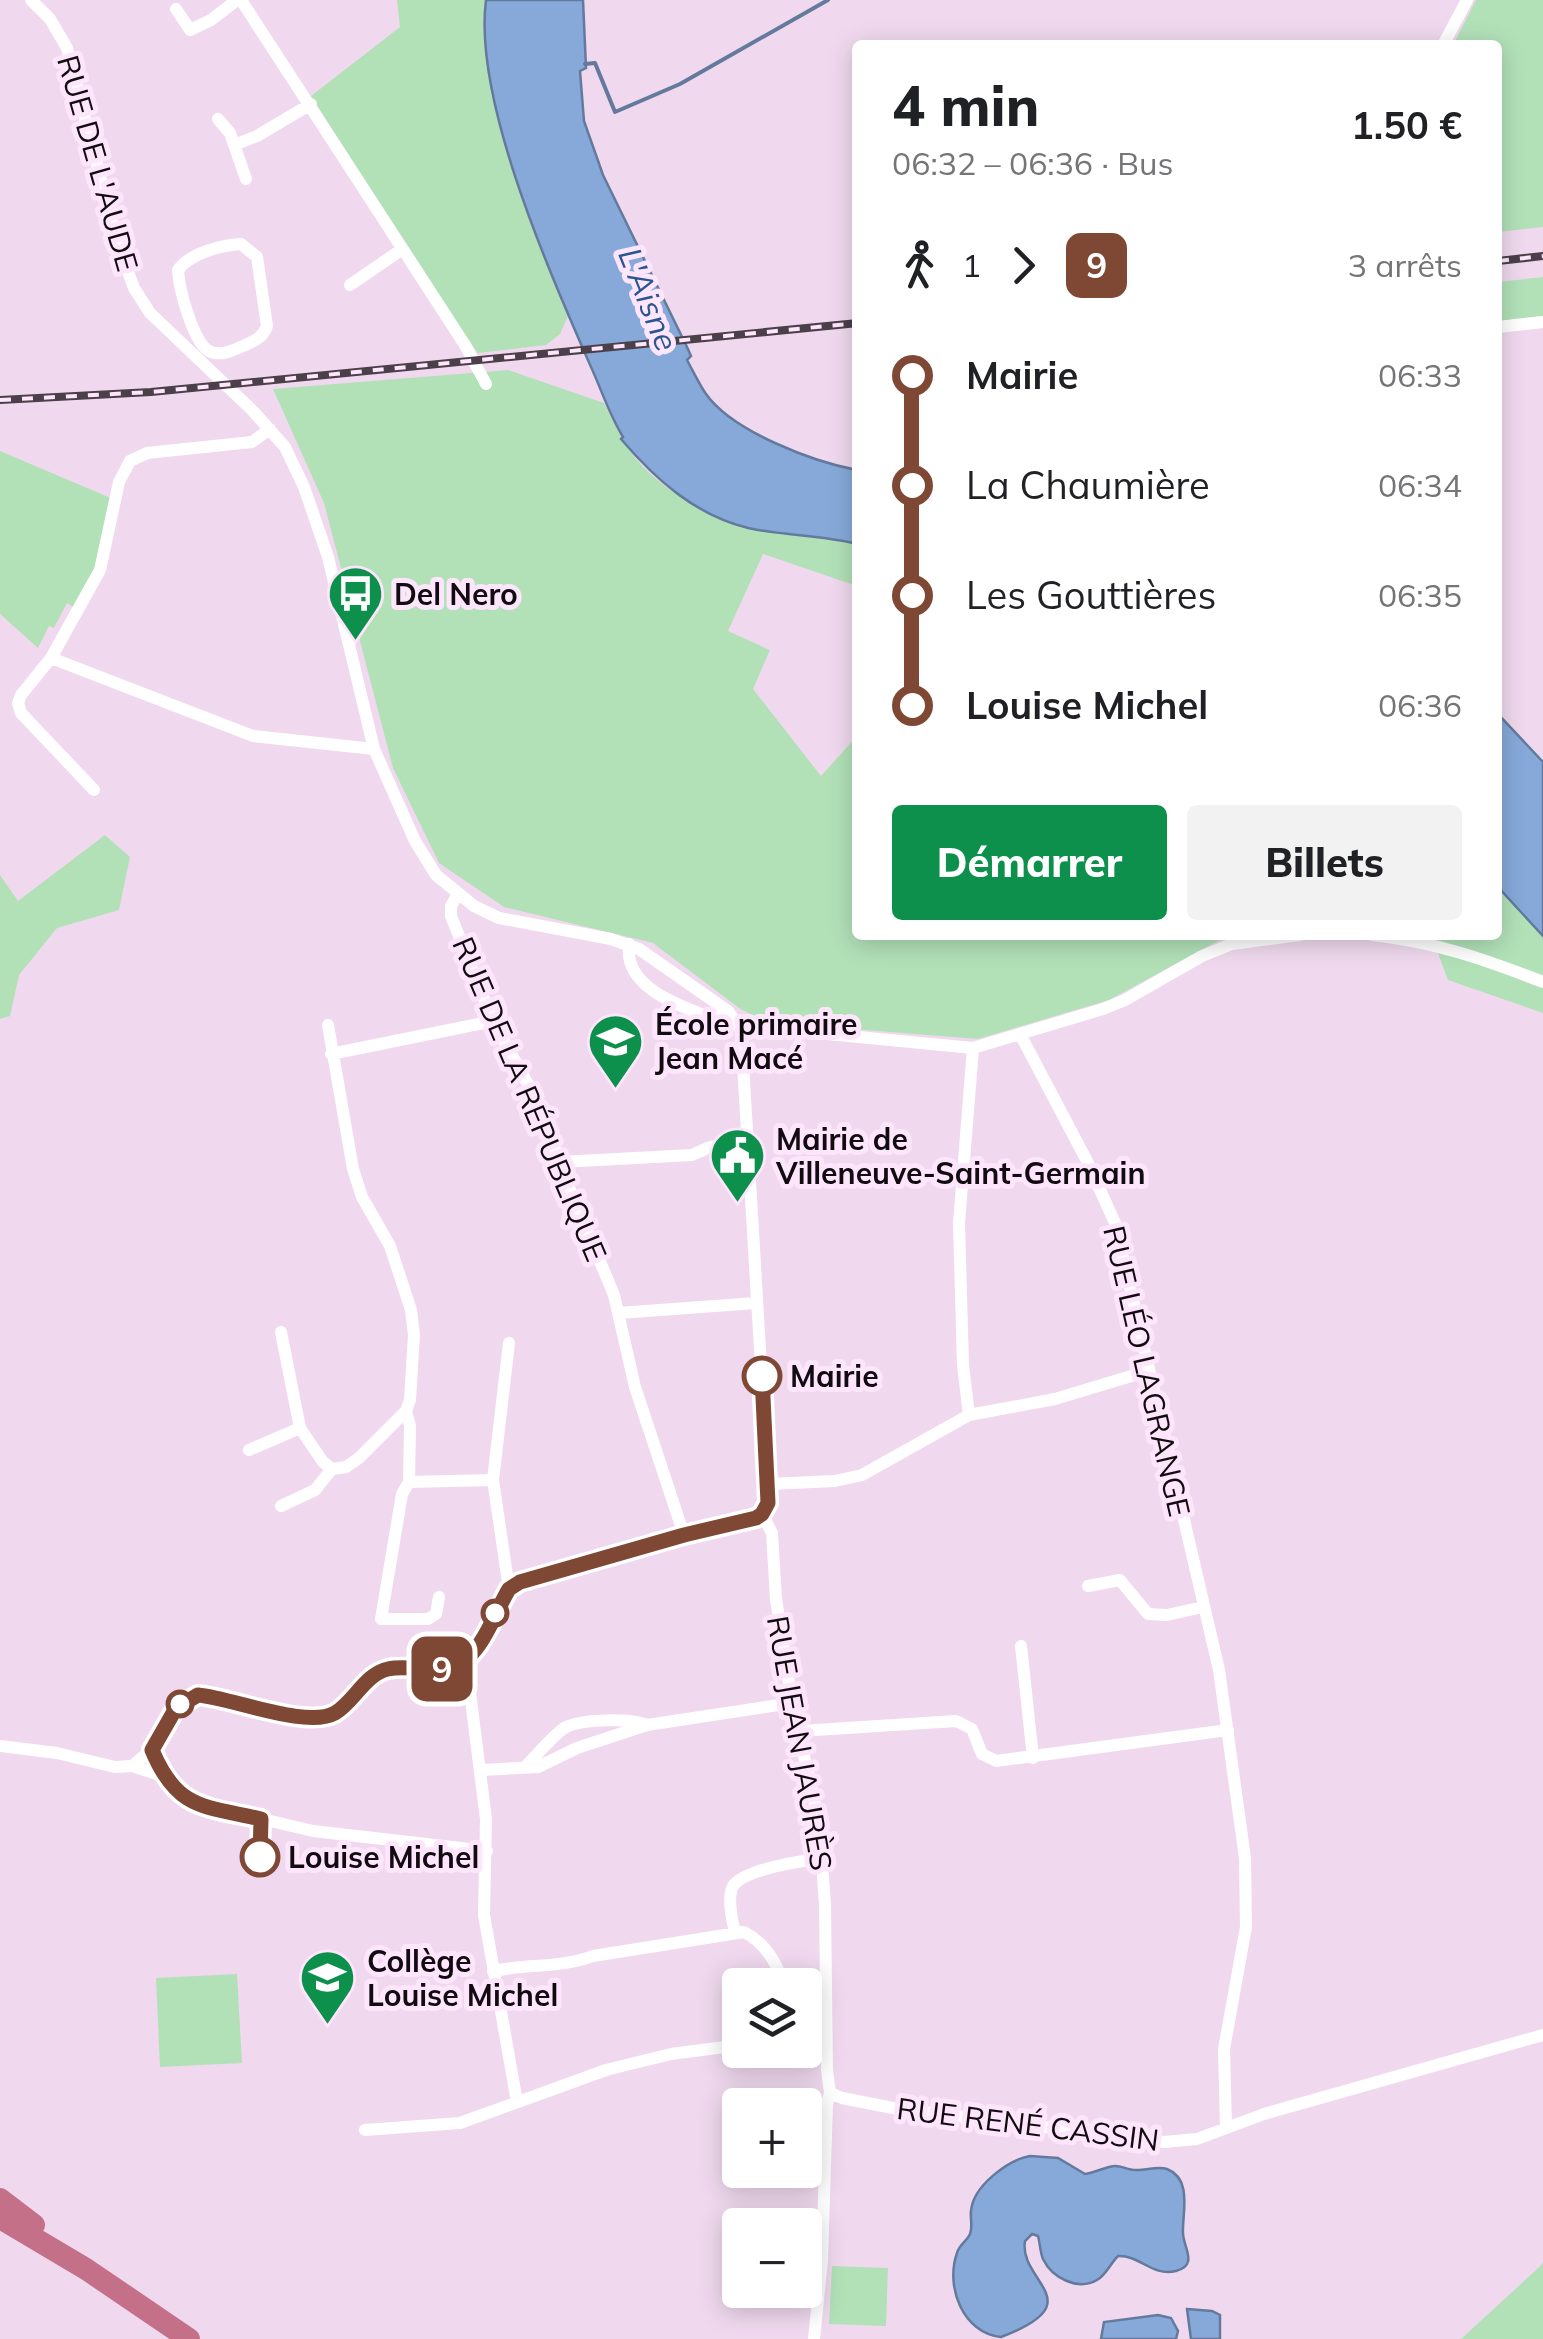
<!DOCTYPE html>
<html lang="fr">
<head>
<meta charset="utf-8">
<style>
	body { margin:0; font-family:Mulish,sans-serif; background:#f2f2f2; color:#202124; height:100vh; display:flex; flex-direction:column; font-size:38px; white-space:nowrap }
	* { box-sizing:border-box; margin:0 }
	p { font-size:32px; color:#757577 }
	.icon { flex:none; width:55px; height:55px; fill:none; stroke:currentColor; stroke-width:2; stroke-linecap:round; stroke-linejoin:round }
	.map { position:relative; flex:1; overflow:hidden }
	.side { position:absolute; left:852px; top:40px; width:650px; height:900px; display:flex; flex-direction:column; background:#fff; border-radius:10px; box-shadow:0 5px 25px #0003 }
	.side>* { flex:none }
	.badge { padding:0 20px; border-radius:15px; font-size:35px; line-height:65px }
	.fabs { position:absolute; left:722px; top:1968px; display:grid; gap:20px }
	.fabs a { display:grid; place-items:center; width:100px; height:100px; border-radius:10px; background:#fff; box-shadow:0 5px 25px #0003; font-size:50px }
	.map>.badge { position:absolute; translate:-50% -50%; box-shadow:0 0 0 5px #fff }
	.legs { display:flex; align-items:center; gap:15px; height:110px; padding:0 40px; font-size:32px }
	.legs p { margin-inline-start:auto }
	.head { display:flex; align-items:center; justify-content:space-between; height:170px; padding:0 40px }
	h1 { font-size:55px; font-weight:800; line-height:75px }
	.cta { display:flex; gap:20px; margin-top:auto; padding:20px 40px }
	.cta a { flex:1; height:115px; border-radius:10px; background:#0e904d; color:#fff; font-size:40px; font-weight:800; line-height:115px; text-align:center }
	.cta a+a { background:#f2f2f2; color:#202124 }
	ul { padding:0 40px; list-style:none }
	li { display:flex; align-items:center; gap:35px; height:110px; font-size:38px }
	li i { display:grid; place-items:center; width:15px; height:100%; margin:0 12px; background:currentColor }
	li i::after { content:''; width:25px; height:25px; margin:-12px; border:8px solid; border-radius:50%; background:#fff }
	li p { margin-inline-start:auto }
	li:first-child i { background:linear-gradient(#0000 50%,currentColor 0) }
	li:last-child i { background:linear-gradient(currentColor 50%,#0000 0) }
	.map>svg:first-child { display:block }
	.green { fill:#b2e1b8 }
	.water { fill:#86a9d9; stroke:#647a9d; stroke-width:2.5 }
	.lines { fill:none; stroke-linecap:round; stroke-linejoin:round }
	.stream { stroke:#647a9d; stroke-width:4 }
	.street { stroke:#fff; stroke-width:12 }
	.highway { stroke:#c47088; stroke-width:22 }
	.rail-casing { stroke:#4b3f4a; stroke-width:8 }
	.rail { stroke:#fde6fb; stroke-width:4; stroke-dasharray:11; stroke-linecap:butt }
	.line-1-casing { stroke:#fff; stroke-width:22 }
	.line-1 { stroke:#7f4835; stroke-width:15 }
	.stop-1-dot { fill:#fff; stroke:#7f4835; stroke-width:5 }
	.labels { text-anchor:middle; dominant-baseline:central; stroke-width:10; stroke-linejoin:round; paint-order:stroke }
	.street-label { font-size:30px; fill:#130b12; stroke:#fde6fb }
	.poi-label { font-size:30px; font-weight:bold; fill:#130b12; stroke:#fde6fb; text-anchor:start }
	.stop-label { font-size:30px; font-weight:bold; fill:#130b12; stroke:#fde6fb; text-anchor:start }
	.water-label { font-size:32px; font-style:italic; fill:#295591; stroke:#fde6fb }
</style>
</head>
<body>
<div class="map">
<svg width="1543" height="2339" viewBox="0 0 1543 2339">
	<rect width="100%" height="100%" fill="#f0d9ee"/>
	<!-- green -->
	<path class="green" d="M397,0H486C474,99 537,225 568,316L560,334L546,345L478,353L447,310L311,96L400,27Z
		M1476,0H1543V227L1498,232V45H1453Z
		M1543,277V316L1498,321V282Z
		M508,370L604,403C611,416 619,433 625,443C646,481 709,520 751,528C786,535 823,534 857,544V586L763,554L728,631L770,650L753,689L821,776L857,736L858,935H1229L1109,1000L978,1039L765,1022L739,1008L653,943L504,907L439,863L393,768L324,503L273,389Z
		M0,451L113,499L105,549L75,608L67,603L54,628L49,626L38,648L0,614Z
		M1543,782V1013L1448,980L1431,935H1498V841Z
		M105,835L130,857L119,910L57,928L19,975L10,1016L0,1019V875L18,901Z
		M237,1974L242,2063L160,2067L156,1978Z
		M1543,2263V2339H1461L1535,2271Z
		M832,2266L888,2268L886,2326L829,2324Z"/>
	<!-- water -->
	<path class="water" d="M486,0H583L586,68L580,71L584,121L603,175L687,347L691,356L687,360C693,371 699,384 706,394C733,432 814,462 857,470V544C822,535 784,536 748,528C695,515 655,479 621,439L623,437C609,414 602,391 591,367C551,275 473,101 486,0Z
		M1498,714L1543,762V936L1498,887Z
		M1030,2156L1058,2158L1085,2174C1094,2173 1105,2167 1114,2166C1121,2165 1129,2171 1137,2170C1147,2170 1158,2166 1167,2169C1193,2179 1182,2214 1183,2233C1183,2247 1199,2265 1176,2271C1152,2277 1140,2255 1118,2256C1110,2264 1106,2275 1097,2280C1078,2291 1052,2278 1043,2259C1040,2252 1040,2243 1038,2236L1032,2234L1025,2241C1018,2282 1094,2302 1001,2337C963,2333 945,2287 957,2253C959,2245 967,2241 970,2234C973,2226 970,2219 971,2211C973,2186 1008,2160 1030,2156Z
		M1187,2309L1212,2311L1220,2315V2339H1191Z
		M1158,2315L1171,2318L1178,2331L1176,2339H1101L1104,2322Z"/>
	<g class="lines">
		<!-- stream -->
		<path class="stream" d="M585,64L595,63L615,112L680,84L828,0"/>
		<!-- street -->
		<path class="street" d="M31,0L50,19L67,48L117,242L134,288L150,313L253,411L285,447L304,487L328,557L374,749L415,841L436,875L474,906L499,918L611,939L639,949L728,1011L741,1030L768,1484V1503L762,1514
			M241,0L465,345L486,384
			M176,9L190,30L211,20L237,0
			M1443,45L1467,0
			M218,119L230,133L246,179
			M234,145L257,136L311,104
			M241,244L257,257L267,326C263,338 254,341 243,346C233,350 222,356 211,352C193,345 179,288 178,270C190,253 222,245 241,244Z
			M350,285L401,250
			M1498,327L1543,322
			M51,658L253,736L374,749
			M94,790L21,713L18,703L21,695L51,658L100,570L119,482L130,461L147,453L252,442L270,429
			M458,894L451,906V916L493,1021L541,1108L563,1173L614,1295L635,1387L684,1535
			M1372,935C1435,942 1484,959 1543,982
			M629,944C623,989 683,1007 715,1019L728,1011
			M741,1030L755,1027L973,1048L1103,1009L1125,1000L1202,956L1232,944L1300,935
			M1020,1034L1087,1161L1115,1223L1219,1670L1245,1858L1246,1927L1224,2049L1226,2127
			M331,1054L493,1021
			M560,1162L692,1155L710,1147L746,1145
			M619,1313L756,1303
			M406,1411L410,1426L409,1482
			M969,1415L963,1366L959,1223L973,1048
			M300,1428L323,1462L332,1469
			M249,1450L300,1428L281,1332
			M768,1484L835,1481L862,1475L969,1415L1055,1399L1148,1371
			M281,1506L315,1490L332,1469L346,1467L359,1458L406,1411L410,1400L414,1335L411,1310L390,1246L362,1197L353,1169L328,1025
			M762,1514L772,1533L776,1599L792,1703L819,1822L825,1905L827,2070L830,2093L827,2104L822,2260L814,2339
			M1088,1586L1120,1580L1148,1614L1167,1615L1203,1607
			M509,1589L493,1480L509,1343
			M439,1597L436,1614L428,1619H381L402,1494L409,1482L493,1480
			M1021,1646L1033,1758
			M466,1661L486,1819L484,1915L517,2102
			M800,1731L956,1721L972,1729L982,1754L996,1761L1228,1730
			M0,1746L57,1753L115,1767L132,1766L151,1750L176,1708L198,1695C232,1698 307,1729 335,1713C354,1702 365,1674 388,1669C406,1665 425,1671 443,1669C480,1665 492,1617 509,1589L520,1582L762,1514
			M132,1766L163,1776L190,1802L313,1831L487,1851
			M525,1767C535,1757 555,1733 566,1727C583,1719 631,1718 647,1725
			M481,1770L538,1767L577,1748L647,1725L792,1703
			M735,1932C732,1922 727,1896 733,1886C745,1869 804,1860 823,1859
			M493,1971C526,1964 562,1968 593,1956L744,1932C764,1942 778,1963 783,1985
			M805,2042L826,2040
			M830,2093L842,2098L893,2108L1164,2142L1197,2139L1264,2114L1543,2035
			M365,2130L460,2123L606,2070L671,2054L740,2045"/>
		<!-- highway -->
		<path class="highway" d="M0,2199L34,2225
			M0,2218L86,2269L189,2339"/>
		<defs>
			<path id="rail" d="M1498,261L1543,256
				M0,400L151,392L858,323"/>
		</defs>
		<!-- rail casing -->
		<use href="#rail" class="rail-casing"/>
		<!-- rail -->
		<use href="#rail" class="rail"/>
	</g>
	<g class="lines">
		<defs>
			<path id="line-1" d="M260,1857L261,1819C204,1806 177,1810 152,1750L176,1708L198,1695C232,1698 307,1729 335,1713C354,1702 365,1674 388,1669C406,1665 425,1671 443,1669C480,1665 492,1617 509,1589L520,1582L684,1535L756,1518L762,1514L768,1503L762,1376"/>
		</defs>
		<!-- line-1 casing -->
		<use href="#line-1" class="line-1-casing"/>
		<!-- line-1 -->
		<use href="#line-1" class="line-1"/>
	</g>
	<!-- icons -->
	<defs>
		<symbol id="bus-pin" viewBox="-11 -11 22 30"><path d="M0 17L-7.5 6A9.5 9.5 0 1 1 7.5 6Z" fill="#0e904d" stroke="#fde6fb"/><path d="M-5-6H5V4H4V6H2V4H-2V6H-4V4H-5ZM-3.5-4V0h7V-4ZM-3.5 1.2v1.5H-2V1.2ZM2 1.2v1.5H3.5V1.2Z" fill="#fff"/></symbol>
		<symbol id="school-pin" viewBox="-11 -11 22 30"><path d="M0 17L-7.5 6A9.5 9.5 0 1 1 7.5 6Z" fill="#0e904d" stroke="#fde6fb"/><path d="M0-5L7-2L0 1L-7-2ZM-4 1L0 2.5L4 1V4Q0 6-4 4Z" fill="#fff"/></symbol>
		<symbol id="civic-pin" viewBox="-11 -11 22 30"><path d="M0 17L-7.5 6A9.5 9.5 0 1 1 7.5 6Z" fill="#0e904d" stroke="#fde6fb"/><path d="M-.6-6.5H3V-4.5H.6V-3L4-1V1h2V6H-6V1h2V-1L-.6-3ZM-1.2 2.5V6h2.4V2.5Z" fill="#fff"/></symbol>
	</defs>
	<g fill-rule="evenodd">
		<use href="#bus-pin" x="324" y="562" width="63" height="86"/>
		<use href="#school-pin" x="584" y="1010" width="63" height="86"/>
		<use href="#civic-pin" x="706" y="1124" width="63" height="86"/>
		<use href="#school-pin" x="296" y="1946" width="63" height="86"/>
	</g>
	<!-- markers -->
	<g class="stop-1-dot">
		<circle cx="762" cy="1376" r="18"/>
		<circle cx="495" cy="1613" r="12"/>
		<circle cx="180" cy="1704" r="12"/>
		<circle cx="260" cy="1857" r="18"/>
	</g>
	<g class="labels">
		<!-- street labels -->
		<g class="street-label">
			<text transform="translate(98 163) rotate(74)">RUE DE L'AUDE</text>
			<text transform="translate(530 1099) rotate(67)">RUE DE LA RÉPUBLIQUE</text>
			<text transform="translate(1147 1371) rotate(77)">RUE LÉO LAGRANGE</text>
			<text transform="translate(800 1743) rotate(80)">RUE JEAN JAURÈS</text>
			<text transform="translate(1028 2124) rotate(7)">RUE RENÉ CASSIN</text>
		</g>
		<!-- poi labels -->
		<g class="poi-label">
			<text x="394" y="594">Del Nero</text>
			<text x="655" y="1024">École primaire<tspan x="655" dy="34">Jean Macé</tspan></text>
			<text x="776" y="1139">Mairie de<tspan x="776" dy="34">Villeneuve-Saint-Germain</tspan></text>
			<text x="367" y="1961">Collège<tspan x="367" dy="34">Louise Michel</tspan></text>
		</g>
		<!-- stop labels -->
		<g class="stop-label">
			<text x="790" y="1376">Mairie</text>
			<text x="288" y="1857">Louise Michel</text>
		</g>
		<!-- water labels -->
		<g class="water-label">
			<text transform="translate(649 299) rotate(68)">L'Aisne</text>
		</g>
	</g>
</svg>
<div class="fabs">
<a><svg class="icon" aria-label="layers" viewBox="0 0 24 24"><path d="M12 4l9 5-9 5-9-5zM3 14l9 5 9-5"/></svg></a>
<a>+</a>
<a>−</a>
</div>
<b class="badge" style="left:442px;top:1669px;background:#7f4835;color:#fff">9</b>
<section class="side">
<div class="head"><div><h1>4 min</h1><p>06:32 – 06:36 · Bus</p></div><b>1.50 €</b></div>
<div class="legs"><svg class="icon" aria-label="walk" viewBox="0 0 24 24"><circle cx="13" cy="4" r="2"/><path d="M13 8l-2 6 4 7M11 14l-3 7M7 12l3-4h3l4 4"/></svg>1<svg class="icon" aria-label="forward" viewBox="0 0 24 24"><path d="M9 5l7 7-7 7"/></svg><b class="badge" style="background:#7f4835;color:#fff">9</b><p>3 arrêts</p></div>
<ul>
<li><i style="color:#7f4835"></i><b>Mairie</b><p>06:33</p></li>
<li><i style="color:#7f4835"></i><span>La Chaumière</span><p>06:34</p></li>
<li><i style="color:#7f4835"></i><span>Les Gouttières</span><p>06:35</p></li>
<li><i style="color:#7f4835"></i><b>Louise Michel</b><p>06:36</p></li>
</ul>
<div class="cta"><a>Démarrer</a><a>Billets</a></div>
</section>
</div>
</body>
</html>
